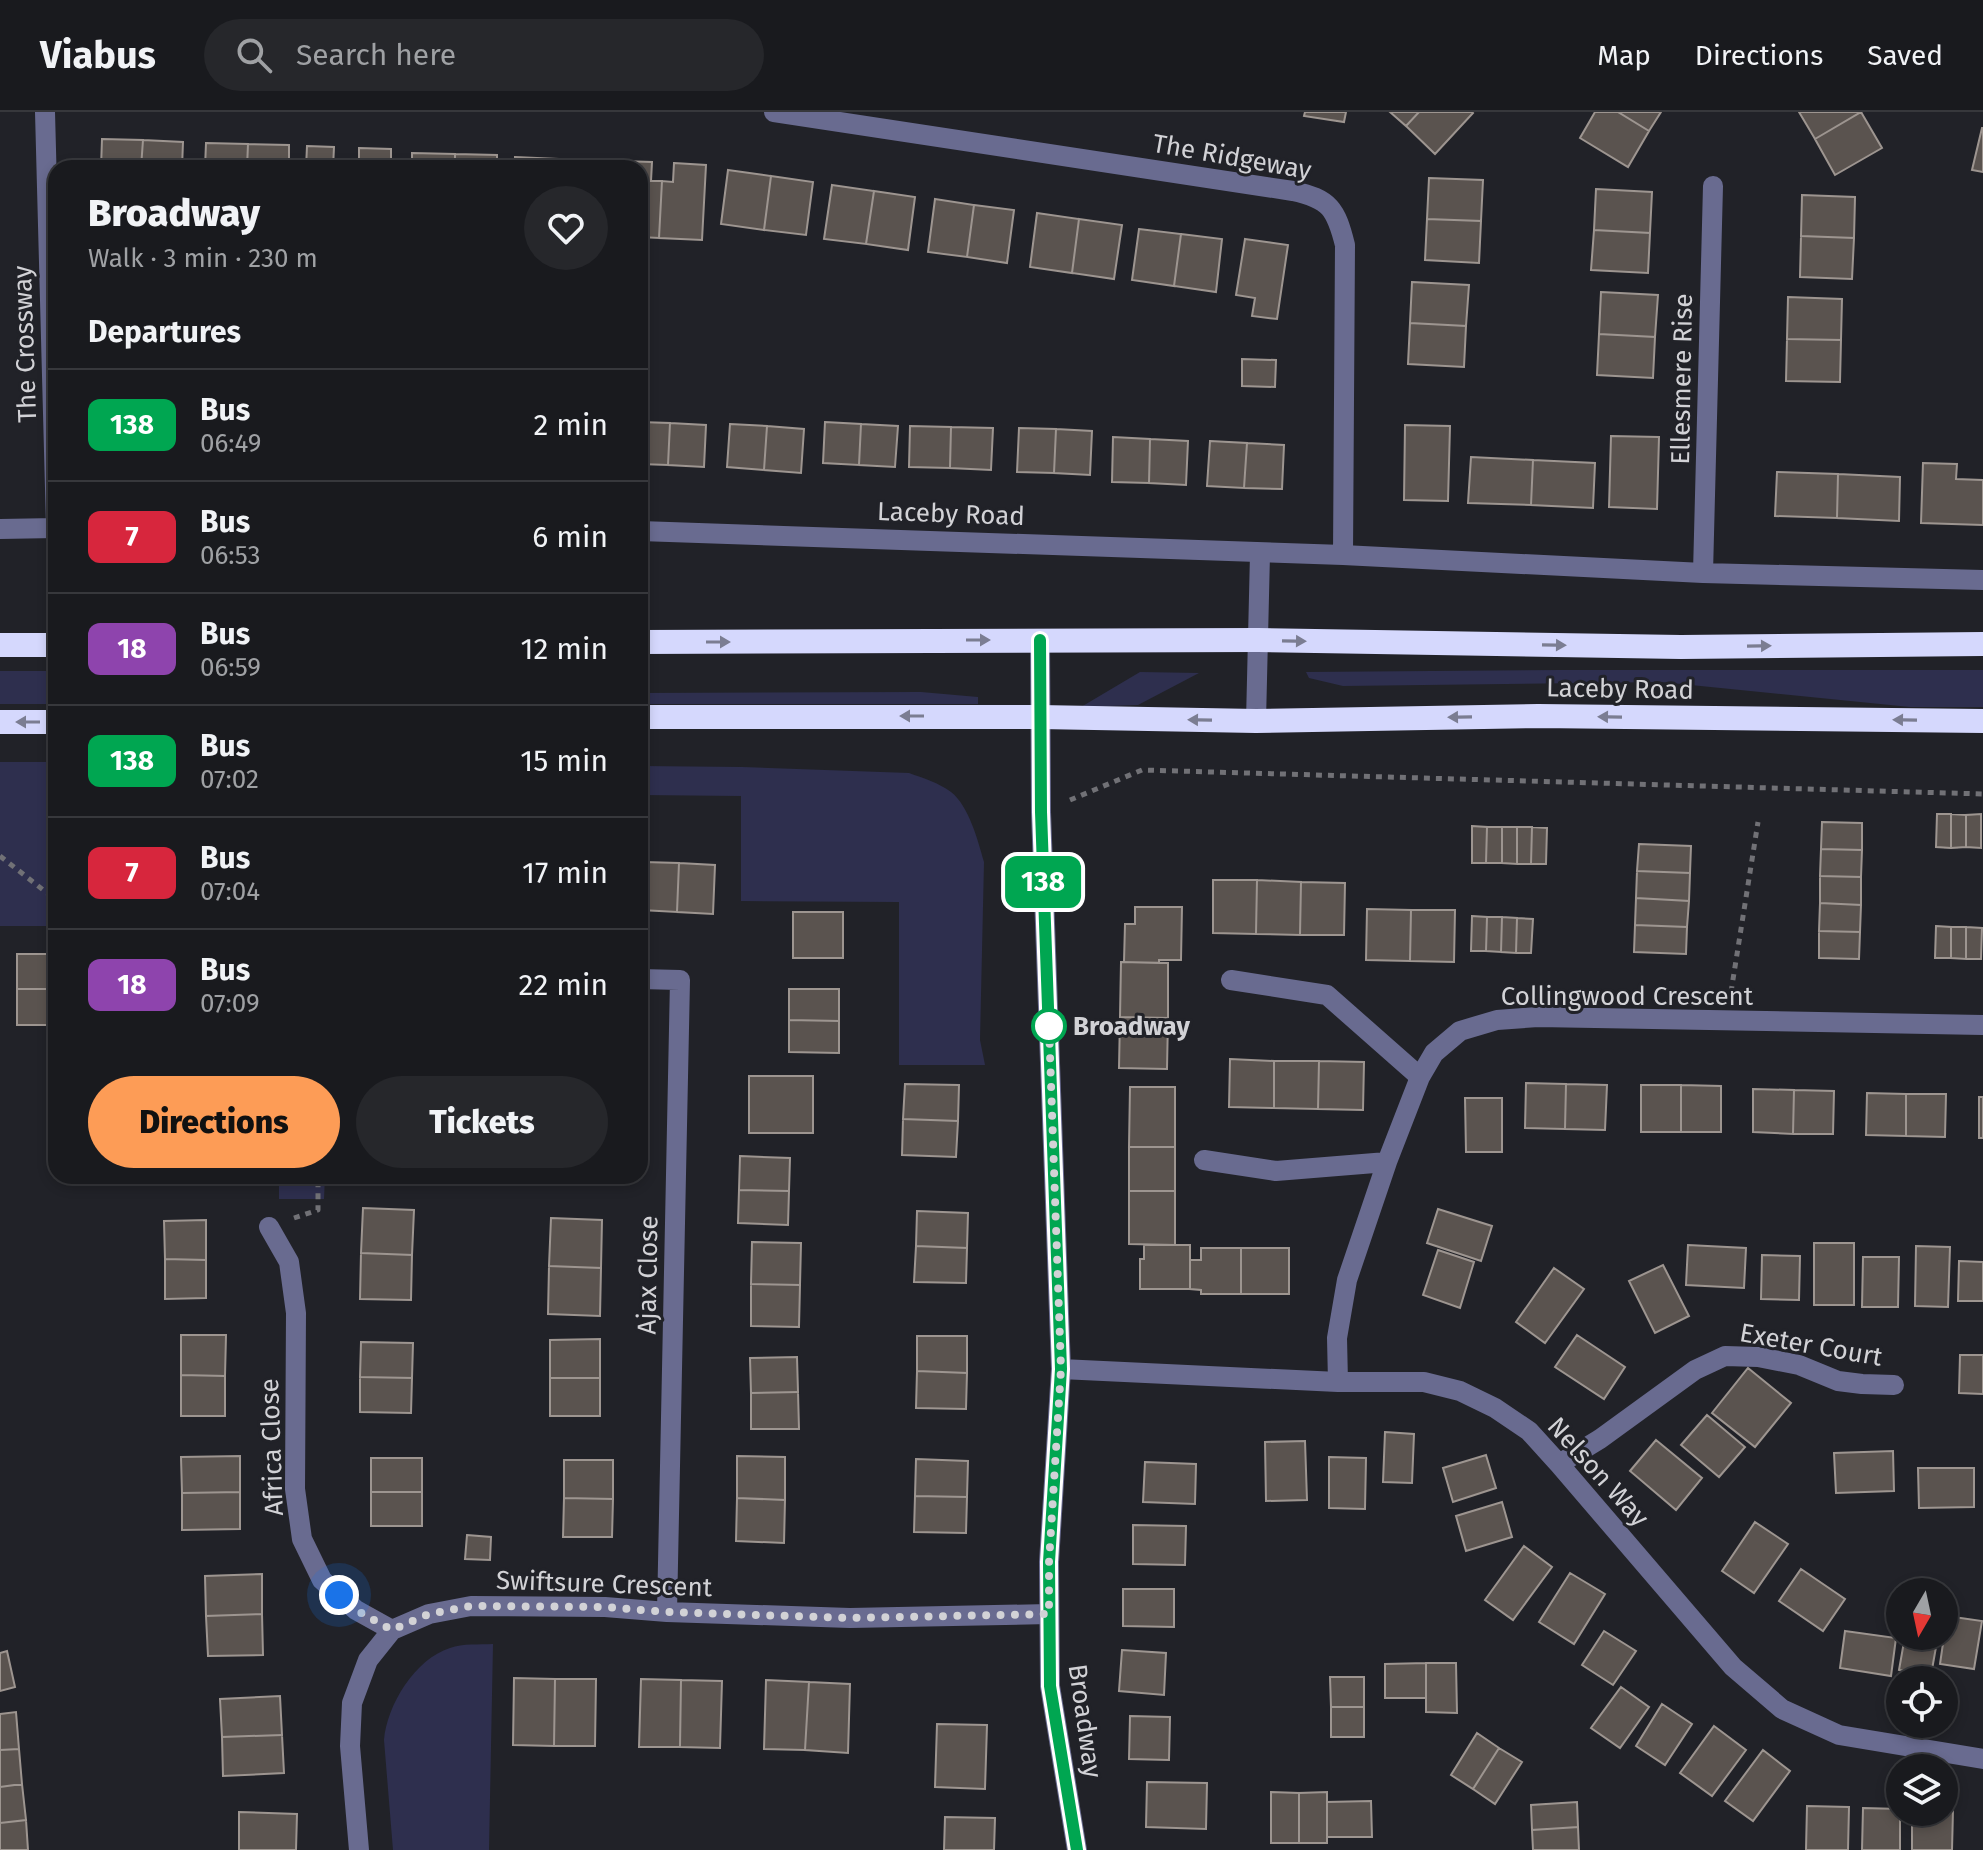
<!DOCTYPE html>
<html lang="en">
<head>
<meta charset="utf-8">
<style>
	body { margin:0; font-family:"Fira Sans",sans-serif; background:#26272b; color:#f1f3f6; height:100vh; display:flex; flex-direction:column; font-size:30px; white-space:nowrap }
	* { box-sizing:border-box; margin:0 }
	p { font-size:26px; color:#9fa1a4 }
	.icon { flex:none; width:44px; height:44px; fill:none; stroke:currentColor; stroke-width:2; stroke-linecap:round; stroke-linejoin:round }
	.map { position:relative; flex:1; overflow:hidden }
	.side { position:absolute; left:48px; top:48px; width:600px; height:1024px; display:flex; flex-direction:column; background:#191a1e; border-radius:24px; box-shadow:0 4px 12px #0003,0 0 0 2px #37383c }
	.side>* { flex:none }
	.badge { padding:0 16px; border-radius:12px; font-size:28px; line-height:52px }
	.needle { width:52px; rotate:189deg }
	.controls { position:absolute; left:1886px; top:1466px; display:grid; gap:16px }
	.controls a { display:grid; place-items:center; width:72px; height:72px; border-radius:50%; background:#191a1e; box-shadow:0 4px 12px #0003,0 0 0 2px #37383c; font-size:40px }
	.you { position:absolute; width:40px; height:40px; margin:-20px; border:6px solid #fff; border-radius:50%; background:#1a73e8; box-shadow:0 0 0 12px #1a73e833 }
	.map>.badge { position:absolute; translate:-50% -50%; box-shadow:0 0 0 4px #fff }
	h2 { padding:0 40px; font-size:30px; line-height:72px }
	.round { display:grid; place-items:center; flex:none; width:84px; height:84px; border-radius:42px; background:#26272b }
	.overview { display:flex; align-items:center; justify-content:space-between; height:136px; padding:0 40px }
	h1 { font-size:38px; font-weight:800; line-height:60px }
	.button { display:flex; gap:16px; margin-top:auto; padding:16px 40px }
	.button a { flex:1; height:92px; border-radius:48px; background:#fd9c56; color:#111; font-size:32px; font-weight:800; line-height:92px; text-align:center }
	.button a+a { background:#26272b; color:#f1f3f6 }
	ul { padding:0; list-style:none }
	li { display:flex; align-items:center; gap:24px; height:112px; padding:0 40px; border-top:2px solid #37383c }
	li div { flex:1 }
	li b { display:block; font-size:30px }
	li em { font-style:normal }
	li .badge { min-width:88px; font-weight:700; text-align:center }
	header { display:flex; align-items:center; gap:48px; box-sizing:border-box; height:112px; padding:0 40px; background:#191a1e; border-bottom:2px solid #37383c }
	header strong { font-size:38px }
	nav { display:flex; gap:44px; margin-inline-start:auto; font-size:28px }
	.search { width:560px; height:72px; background:#26272b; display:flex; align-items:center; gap:20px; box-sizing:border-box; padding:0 28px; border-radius:44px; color:#9fa1a4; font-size:30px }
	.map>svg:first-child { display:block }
	.green { fill:#2e2f4e }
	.building { fill:#5a534f; stroke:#9d9590; stroke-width:2 }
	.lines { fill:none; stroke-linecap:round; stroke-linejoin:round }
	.path { stroke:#717176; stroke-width:5; stroke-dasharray:6 6; stroke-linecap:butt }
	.minor { stroke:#696b90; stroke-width:20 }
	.highway { stroke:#d5d8fd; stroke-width:24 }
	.oneway { fill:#7b7d92 }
	.line-casing { stroke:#fff; stroke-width:18 }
	.line { stroke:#00a651; stroke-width:12 }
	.walk { stroke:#d2d2d6; stroke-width:8; stroke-dasharray:0 14.4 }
	.stop-dot { fill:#fff; stroke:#00a651; stroke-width:4 }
	.labels { text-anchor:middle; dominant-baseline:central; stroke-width:6; stroke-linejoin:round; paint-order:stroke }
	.street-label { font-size:26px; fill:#d2d2d6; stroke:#212228 }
	.stop-label { font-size:26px; font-weight:bold; fill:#d2d2d6; stroke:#212228; text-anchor:start }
</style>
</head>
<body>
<header>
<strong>Viabus</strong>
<div class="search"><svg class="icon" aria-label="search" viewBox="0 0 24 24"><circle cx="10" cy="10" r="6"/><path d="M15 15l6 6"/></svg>Search here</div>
<nav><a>Map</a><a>Directions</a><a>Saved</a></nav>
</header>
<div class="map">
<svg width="1983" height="1738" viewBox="0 0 1983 1738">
	<rect width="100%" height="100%" fill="#212228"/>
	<!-- green -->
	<path class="green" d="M1561,558H1983V595H1910L1661,570L1343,574L1309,566L1306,560Z
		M0,559H56V592H0Z
		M1140,560L1199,561L1138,593L1081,595Z
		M921,580L978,585V592H640V581Z
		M0,650H56V814H0Z
		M640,654L742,655L909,661C923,666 939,671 951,680C969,694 978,729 984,750L980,928L985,953H899V790L741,789V684L640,683Z
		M279,1064H325L324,1087H279Z
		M493,1532L489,1738H393L384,1628C387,1593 415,1547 450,1536C463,1531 479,1533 493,1532Z"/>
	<!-- building -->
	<path class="building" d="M1305,0H1346L1344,10L1304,4Z
		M1390,0H1419L1406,14Z
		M1419,0H1472L1473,1L1435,42L1406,14Z
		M1595,0H1618L1649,19L1628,55L1580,26Z
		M1618,0H1661L1649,19Z
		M1799,0H1861L1815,27Z
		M1861,0L1882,36L1835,63L1815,27Z
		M1982,16H1983V60L1972,58Z
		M102,27L143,28L141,56H101Z
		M143,28L183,30L182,56H141Z
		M206,31L248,32L247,56H205Z
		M248,32L289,33V56H247Z
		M307,34L334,35L333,56H306Z
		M359,36L391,37V56H359Z
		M412,41L455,42V56H412Z
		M455,42L497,43V56H455Z
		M515,45L558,47L557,56H515Z
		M558,47L600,49V56H557Z
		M620,49L652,50L651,69H662L659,126L640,125V56H620Z
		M674,51L706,53L702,128L659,126L662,69L673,70Z
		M728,58L771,64L764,118L721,112Z
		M771,64L813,70L806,123L764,118Z
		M1429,66L1483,68L1481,109L1427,107Z
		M832,73L874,79L866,132L824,127Z
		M1596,77L1652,80L1650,121L1594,118Z
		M874,79L915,85L908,138L866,132Z
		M1802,83L1855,85L1854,126L1801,124Z
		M935,87L974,93L967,145L928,140Z
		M974,93L1014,98L1007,151L967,145Z
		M1037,101L1079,107L1072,161L1030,155Z
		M1079,107L1122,113L1114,167L1072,161Z
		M1427,107L1481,109L1479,151L1425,148Z
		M1139,117L1181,122L1174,174L1132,168Z
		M1594,118L1650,121L1648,161L1591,158Z
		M1181,122L1222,127L1216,180L1174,174Z
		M1801,124L1854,126L1852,167L1800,165Z
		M1245,127L1288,133L1277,207L1252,204L1255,186L1236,183Z
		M1412,170L1469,173L1466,214L1410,211Z
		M1601,180L1658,183L1655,225L1599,222Z
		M1788,185L1842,187L1841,228L1787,227Z
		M1410,211L1466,214L1464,255L1408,252Z
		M1599,222L1655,225L1653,266L1597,263Z
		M1787,227L1841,228L1840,270L1786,269Z
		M1242,247L1276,248L1275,275L1242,274Z
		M640,310L670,311L668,353L640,352Z
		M825,310L861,312L859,353L823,351Z
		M670,311L706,313L704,355L668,353Z
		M730,312L767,314L764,358L727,355Z
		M861,312L898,314L895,355L859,353Z
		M1405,313L1450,314L1448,389L1404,388Z
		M767,314L804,317L801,361L764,358Z
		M910,314L951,315L950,356L909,355Z
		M951,315L993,316L991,358L950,356Z
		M1019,316L1056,317L1054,361L1017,360Z
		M1056,317L1092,319L1090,363L1054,361Z
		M1611,324L1659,325L1657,397L1609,395Z
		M1113,325L1150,327L1149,371L1112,370Z
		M1150,327L1188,329L1186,373L1149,371Z
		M1210,329L1247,331L1244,376L1207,374Z
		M1247,331L1284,333L1282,377L1244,376Z
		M1471,345L1533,348L1531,393L1468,391Z
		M1533,348L1595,351L1593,396L1531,393Z
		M1923,351L1957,352L1956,367L1983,368V413L1921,411Z
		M1777,360L1838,362L1837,406L1775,404Z
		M1838,362L1900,365L1899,409L1837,406Z
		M1937,702H1951V736L1936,735Z
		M1951,702L1966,703V735L1951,736Z
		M1981,702V736L1966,735V703Z
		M1822,710L1862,711V738L1821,737Z
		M1472,714L1487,715L1486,751H1472Z
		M1487,715H1502V751H1486Z
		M1502,715H1517V752L1502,751Z
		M1517,715H1532L1531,752H1517Z
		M1532,715L1547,716L1546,752H1531Z
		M1639,732L1691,734L1690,761L1637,759Z
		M1821,737L1862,738L1861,765L1820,764Z
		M644,750L679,751L677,800L641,798Z
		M679,751L715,753L713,802L677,800Z
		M1637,759L1690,761L1689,789L1636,786Z
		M1820,764L1861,765V793L1820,791Z
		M1213,768H1257L1256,822L1213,821Z
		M1257,768L1301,770L1300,823L1256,822Z
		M1301,770L1345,771L1344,823H1300Z
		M1636,786L1689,789L1687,815L1635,813Z
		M1820,791L1861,793L1860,820L1819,819Z
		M1135,795H1182L1181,848H1159V851L1124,850L1125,812H1135Z
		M1367,797L1411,798L1410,849L1366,848Z
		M1411,798H1455L1454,850L1410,849Z
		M793,800H843V846H793Z
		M1472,804L1487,805L1486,839H1471Z
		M1487,805H1502L1501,840L1486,839Z
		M1502,805L1517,806L1516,841L1501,840Z
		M1517,806L1533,807L1531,841H1516Z
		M1635,813L1687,815L1686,842L1634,840Z
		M1936,814L1951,815V846H1935Z
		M1951,815H1966V847L1951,846Z
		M1966,815L1982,816L1981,847H1966Z
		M1819,819L1860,820L1859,847L1819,846Z
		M17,842H56V877H17Z
		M1121,850L1168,851V906L1120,905Z
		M17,877H56V913H17Z
		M789,877H839V909L789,908Z
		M1120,905L1168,906L1167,957L1119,956Z
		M789,908L839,909V941L789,940Z
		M1230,947L1274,949V996L1229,995Z
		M1274,949H1319L1318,997L1274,996Z
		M1319,949L1364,950L1363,998L1318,997Z
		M749,964H813V1021H749Z
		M1526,971L1566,972L1565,1017L1525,1016Z
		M905,972L959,973L958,1009L903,1007Z
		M1566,972L1607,973L1605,1018L1565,1017Z
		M1641,973H1681V1020H1641Z
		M1681,973L1721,974V1020H1681Z
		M1130,975H1175V1035H1129Z
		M1753,977L1794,978L1793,1022L1753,1020Z
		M1794,978L1834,979L1833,1022H1793Z
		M1867,981L1906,982V1024L1866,1023Z
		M1906,982H1946L1945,1025L1906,1024Z
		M1979,985H1983V1026H1979Z
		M1465,986H1502V1040H1466Z
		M903,1007L958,1009L956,1045L902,1043Z
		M1129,1035H1175V1079H1129Z
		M740,1044L790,1046L789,1079L739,1078Z
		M739,1078L789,1079L788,1113L738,1111Z
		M1129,1079H1175V1133L1129,1132Z
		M363,1096L414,1098L412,1143L361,1141Z
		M1438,1097L1492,1114L1481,1149L1427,1131Z
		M917,1099L968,1101L967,1136L916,1134Z
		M551,1106L602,1108L601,1156L549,1154Z
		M206,1108V1148L165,1147L164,1109Z
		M752,1130L801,1131L800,1173L751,1172Z
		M1814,1131H1854V1193H1814Z
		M1144,1133H1190V1177H1140V1147H1144Z
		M1688,1133L1746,1136L1744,1176L1686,1173Z
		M916,1134L967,1136L966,1171L914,1170Z
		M1916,1134L1950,1135L1948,1195L1915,1194Z
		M1201,1136H1241V1182H1201V1178L1190,1177V1148H1201Z
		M1241,1136H1289V1182H1241Z
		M1438,1138L1474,1150L1460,1196L1423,1183Z
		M361,1141L412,1143L411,1188L360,1187Z
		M1762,1143L1800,1144L1799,1188L1761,1187Z
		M1863,1145H1899L1898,1195H1862Z
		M165,1147L206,1148V1186L165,1187Z
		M1959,1149L1983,1150V1189H1958Z
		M1663,1153L1689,1204L1655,1221L1629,1169Z
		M549,1154L601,1156L600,1204L548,1202Z
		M1554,1156L1584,1177L1545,1231L1516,1210Z
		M751,1172L800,1173L799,1215L751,1214Z
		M181,1223H226L225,1264L181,1263Z
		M1577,1223L1625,1255L1604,1287L1555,1255Z
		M917,1224H967V1261L917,1259Z
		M600,1227V1266H550V1228Z
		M361,1230L413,1231L412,1266L360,1265Z
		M1960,1243H1983V1282L1959,1281Z
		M797,1245L798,1280L751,1281L750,1246Z
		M1748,1256L1791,1291L1755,1335L1712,1301Z
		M917,1259L967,1261L966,1297L916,1296Z
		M181,1263L225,1264V1304H181Z
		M360,1265L412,1266L411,1301L360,1300Z
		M550,1266H600V1304H550Z
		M798,1280L799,1317H751V1281Z
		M1707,1303L1745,1335L1719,1365L1681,1333Z
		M1385,1320L1414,1322L1412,1371L1383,1370Z
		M1656,1328L1702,1366L1676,1398L1630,1359Z
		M1305,1329L1307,1388L1266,1389L1265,1330Z
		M1893,1339L1894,1379L1836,1381L1834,1341Z
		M1486,1343L1496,1376L1453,1390L1443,1356Z
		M240,1344V1380L182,1381L181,1345Z
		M737,1344L785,1345V1388L737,1386Z
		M1329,1345L1366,1346L1365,1397L1329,1396Z
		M371,1346H422V1380H371Z
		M916,1347L968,1349L967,1385L915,1384Z
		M564,1348H613V1387L564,1386Z
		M1145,1350L1196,1352L1195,1392L1143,1390Z
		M1918,1356H1974V1395L1919,1396Z
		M240,1380V1417L182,1418V1381Z
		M371,1380H422V1414H371Z
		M915,1384L967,1385L966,1421L914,1420Z
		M564,1386L613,1387L612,1425H563Z
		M737,1386L785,1388L784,1431L736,1429Z
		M1502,1390L1512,1425L1466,1439L1456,1404Z
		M1755,1410L1788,1432L1754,1481L1722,1459Z
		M1133,1413L1186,1414L1185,1453L1133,1452Z
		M467,1423L491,1425L490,1448L465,1447Z
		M1524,1434L1552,1455L1513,1508L1485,1488Z
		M1801,1457L1845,1487L1823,1519L1779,1489Z
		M1570,1461L1605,1482L1574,1532L1539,1510Z
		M262,1462V1502L206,1504L205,1464Z
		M1123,1477H1174V1515L1123,1514Z
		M262,1502L263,1543L208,1544L206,1504Z
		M1947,1504L1982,1509L1974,1557L1940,1552Z
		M1604,1519L1636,1539L1613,1573L1582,1553Z
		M1845,1519L1896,1526L1891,1564L1840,1556Z
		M1905,1524H1938L1931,1563L1899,1558Z
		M1122,1538L1166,1541L1164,1583L1119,1579Z
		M7,1539L15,1575L0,1579V1541Z
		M1426,1551V1586H1385V1552Z
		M1426,1551H1456L1457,1601L1426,1600Z
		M1330,1565H1364V1595H1331Z
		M514,1566L555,1567L554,1634L513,1633Z
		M555,1567H596L595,1634H554Z
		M641,1567L681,1568L680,1635H639Z
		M681,1568L722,1569L720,1636L680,1635Z
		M766,1568L809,1570L805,1638L764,1637Z
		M809,1570L850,1572L848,1641L805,1638Z
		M1621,1575L1649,1595L1620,1636L1591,1616Z
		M280,1584L282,1623L222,1625L220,1587Z
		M1662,1592L1692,1612L1665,1653L1636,1634Z
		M1331,1595H1364V1625H1331Z
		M16,1600L19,1637L0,1638V1602Z
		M1130,1604L1170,1605L1169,1648L1129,1647Z
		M937,1612L987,1613L985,1677L935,1675Z
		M1714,1614L1746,1638L1712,1684L1680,1661Z
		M1477,1621L1499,1636L1473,1677L1451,1663Z
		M282,1623L284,1661L223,1664L222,1625Z
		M1499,1636L1522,1650L1495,1692L1473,1677Z
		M19,1637L22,1672L0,1675V1638Z
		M1763,1638L1790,1659L1753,1709L1725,1689Z
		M1147,1670L1207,1671L1206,1717L1146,1715Z
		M22,1672L26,1708L0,1711V1675Z
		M1271,1680L1299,1681V1731H1271Z
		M1327,1680V1731H1299V1681Z
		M1371,1689L1372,1725H1327V1690Z
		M1577,1690L1578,1715L1532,1718L1531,1693Z
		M1807,1694L1849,1695L1848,1738H1806Z
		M1863,1696L1900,1697V1738H1862Z
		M1944,1698H1953L1952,1738H1912V1700H1944Z
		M239,1700L297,1702L296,1738H239Z
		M945,1705L995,1706L994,1738H944Z
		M26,1708L28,1738H0V1711Z
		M1578,1715L1579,1738H1533L1532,1718Z"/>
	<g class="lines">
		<!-- path -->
		<path class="path" d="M1070,688L1142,658L1983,682
			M0,744L56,788
			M1731,880L1758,710
			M294,1106L318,1098V1064"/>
		<!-- minor -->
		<path class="minor" d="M45,0L56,414
			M774,0L1293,79C1330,87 1336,97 1345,133L1343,443
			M0,417L56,416
			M640,419L1343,443L1703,461L1983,468
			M1703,461L1713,74
			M1040,528L1041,700L1061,1257L1049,1450L1050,1574L1077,1738
			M1256,609L1260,442
			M640,867L680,868L667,1500
			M1231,868L1327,883L1420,965
			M1204,1048L1276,1059L1387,1050
			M269,1115L289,1150L296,1201L295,1377L302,1427L322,1468L356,1498L392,1518
			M1061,1257L1338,1270H1424L1460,1279L1495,1296L1529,1319L1559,1352L1733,1555L1782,1597L1839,1623L1983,1647
			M1338,1270L1337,1226L1347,1168L1387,1050L1420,965L1434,941L1460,919L1497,908L1538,905L1983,913
			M1559,1352L1600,1327L1695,1258L1725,1244L1758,1245L1799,1253L1838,1269L1862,1272L1894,1273
			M359,1738L350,1634L352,1591L368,1548L392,1518L429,1502L471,1494L605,1495L667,1500L850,1506L1049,1502"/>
		<!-- highway -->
		<path class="highway" d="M640,530L1258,528L1681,535L1983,532
			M0,533H56
			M640,605H1040L1256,609L1538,604L1983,609
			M0,610H56"/>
	</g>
	<!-- one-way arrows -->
	<defs><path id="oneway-solid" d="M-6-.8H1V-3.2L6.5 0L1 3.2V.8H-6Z" transform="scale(2)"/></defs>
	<g class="oneway">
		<use href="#oneway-solid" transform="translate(978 528)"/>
		<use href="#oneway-solid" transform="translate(1294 529) rotate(1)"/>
		<use href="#oneway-solid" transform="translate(718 530)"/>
		<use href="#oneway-solid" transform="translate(1554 533) rotate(1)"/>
		<use href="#oneway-solid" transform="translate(1759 534) rotate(-1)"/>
		<use href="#oneway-solid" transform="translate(912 604) rotate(-180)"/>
		<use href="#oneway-solid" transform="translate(1460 605) rotate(179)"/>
		<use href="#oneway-solid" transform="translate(1610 605) rotate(-179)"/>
		<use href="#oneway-solid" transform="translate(1200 608) rotate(-179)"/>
		<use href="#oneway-solid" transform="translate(1905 608) rotate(-179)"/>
		<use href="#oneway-solid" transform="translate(28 610) rotate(180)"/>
	</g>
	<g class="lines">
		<defs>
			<path id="line" d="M1040,528L1041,700L1061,1257L1049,1450L1050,1574L1077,1738"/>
		</defs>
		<!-- line casing -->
		<use href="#line" class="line-casing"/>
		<!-- line -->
		<use href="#line" class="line"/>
		<!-- walk -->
		<path class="walk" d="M339,1483L356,1498L392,1518L429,1502L471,1494L605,1495L667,1500L850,1506L1049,1502V1450L1061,1257L1049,914"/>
	</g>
	<!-- markers -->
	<circle class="stop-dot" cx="1049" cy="914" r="16"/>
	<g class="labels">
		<!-- street labels -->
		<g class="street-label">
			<text transform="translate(1232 45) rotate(10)">The Ridgeway</text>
			<text transform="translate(25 232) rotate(-92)">The Crossway</text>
			<text transform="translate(1682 267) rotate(-89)">Ellesmere Rise</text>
			<text transform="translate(951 402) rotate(2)">Laceby Road</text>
			<text transform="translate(1620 577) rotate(1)">Laceby Road</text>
			<text x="1627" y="884">Collingwood Crescent</text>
			<text transform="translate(648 1163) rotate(-89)">Ajax Close</text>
			<text transform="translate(1811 1233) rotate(10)">Exeter Court</text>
			<text transform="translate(272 1335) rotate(-92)">Africa Close</text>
			<text transform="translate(1598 1360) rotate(48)">Nelson Way</text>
			<text transform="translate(604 1472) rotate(2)">Swiftsure Crescent</text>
			<text transform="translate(1085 1609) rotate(82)">Broadway</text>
		</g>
		<!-- stop labels -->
		<g class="stop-label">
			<text x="1073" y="914">Broadway</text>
		</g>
	</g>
</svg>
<div class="controls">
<a><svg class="needle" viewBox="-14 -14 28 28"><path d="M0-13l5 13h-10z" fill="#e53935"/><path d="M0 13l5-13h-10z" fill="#9fa1a4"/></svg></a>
<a><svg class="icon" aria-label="locate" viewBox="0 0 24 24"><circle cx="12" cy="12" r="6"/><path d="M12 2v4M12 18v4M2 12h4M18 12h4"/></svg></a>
<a><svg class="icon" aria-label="layers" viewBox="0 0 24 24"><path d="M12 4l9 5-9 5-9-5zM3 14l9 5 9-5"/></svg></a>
</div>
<div class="you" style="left:339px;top:1483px"></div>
<b class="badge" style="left:1043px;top:770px;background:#00a651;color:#fff">138</b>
<section class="side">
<div class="overview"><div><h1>Broadway</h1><p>Walk · 3 min · 230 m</p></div><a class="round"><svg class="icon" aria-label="heart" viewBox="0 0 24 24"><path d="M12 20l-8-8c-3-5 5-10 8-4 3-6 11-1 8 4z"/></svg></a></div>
<h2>Departures</h2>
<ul>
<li><span class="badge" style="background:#00a651;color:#fff">138</span><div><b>Bus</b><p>06:49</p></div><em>2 min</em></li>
<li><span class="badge" style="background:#d7263d;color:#fff">7</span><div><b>Bus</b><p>06:53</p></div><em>6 min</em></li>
<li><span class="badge" style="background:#8e44ad;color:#fff">18</span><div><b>Bus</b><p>06:59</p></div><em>12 min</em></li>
<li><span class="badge" style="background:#00a651;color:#fff">138</span><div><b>Bus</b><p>07:02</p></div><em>15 min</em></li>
<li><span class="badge" style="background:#d7263d;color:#fff">7</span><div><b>Bus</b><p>07:04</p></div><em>17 min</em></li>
<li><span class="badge" style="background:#8e44ad;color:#fff">18</span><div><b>Bus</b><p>07:09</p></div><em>22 min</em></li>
</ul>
<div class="button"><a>Directions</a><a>Tickets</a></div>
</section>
</div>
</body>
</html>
